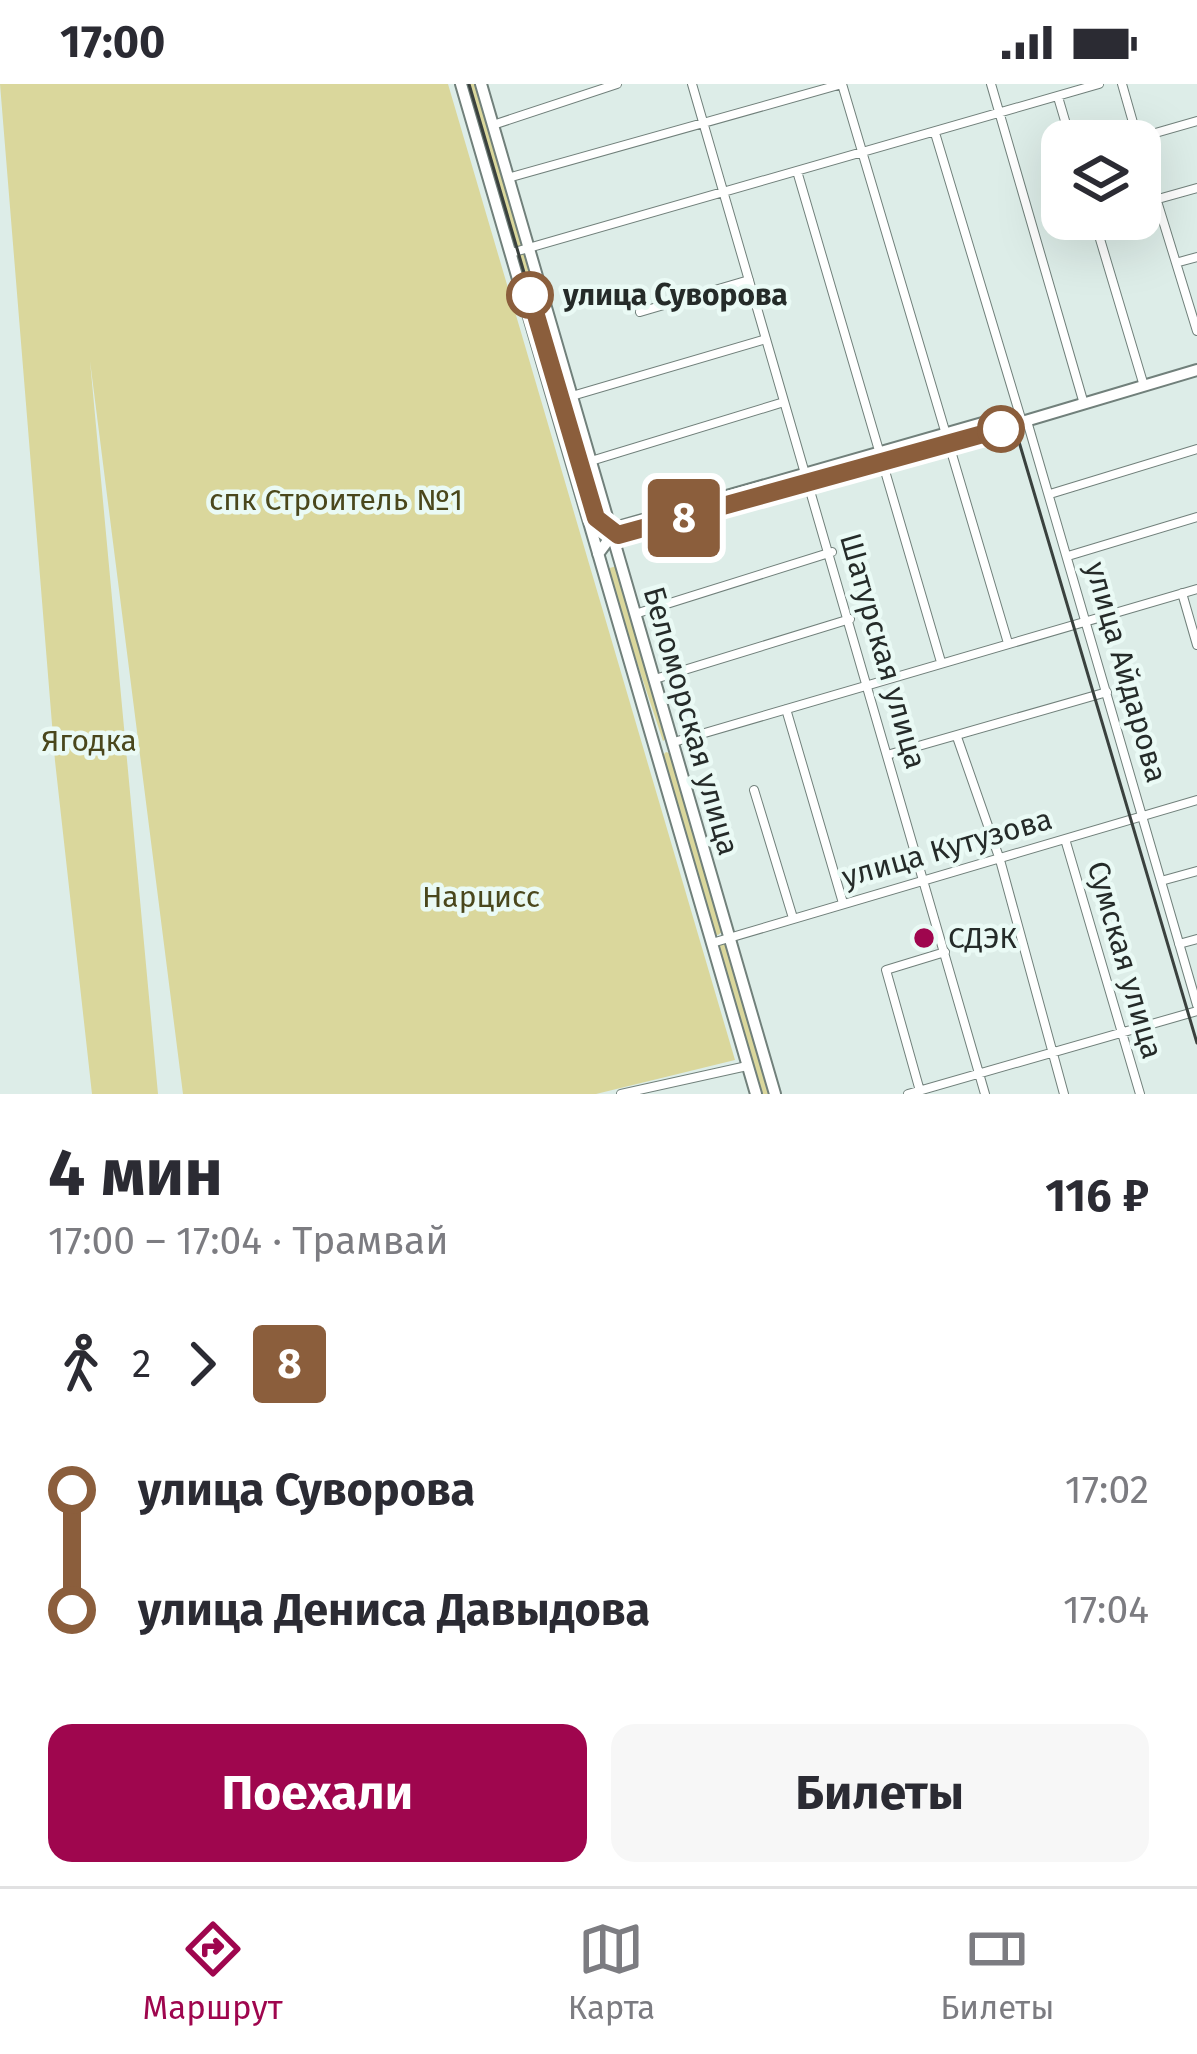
<!DOCTYPE html>
<html lang="ru">
<head>
<meta charset="utf-8">
<style>
	body { margin:0; font-family:"Fira Sans",sans-serif; background:#f7f7f7; color:#2b2b33; height:100vh; display:flex; flex-direction:column; font-size:45px; white-space:nowrap }
	* { box-sizing:border-box; margin:0 }
	p { font-size:39px; color:#7c7c81 }
	.icon { flex:none; width:66px; height:66px; fill:none; stroke:currentColor; stroke-width:2; stroke-linecap:round; stroke-linejoin:round }
	.map { position:relative; height:1010px; overflow:hidden }
	.side { display:flex; flex-direction:column; background:#fff; flex:1 }
	.side>* { flex:none }
	.badge { padding:0 24px; border-radius:9px; font-size:42px; line-height:78px }
	.controls { position:absolute; left:1041px; top:36px; display:grid; gap:24px }
	.controls a { display:grid; place-items:center; width:120px; height:120px; border-radius:24px; background:#fff; box-shadow:0 12px 48px #0002; font-size:60px }
	.map>.badge { position:absolute; translate:-50% -50%; box-shadow:0 0 0 6px #fff }
	.legs { display:flex; align-items:center; gap:18px; height:132px; padding:0 48px; font-size:39px }
	.legs p { margin-inline-start:auto }
	.summary { display:flex; align-items:center; justify-content:space-between; height:204px; padding:0 48px }
	h1 { font-size:66px; font-weight:700; line-height:90px }
	.action { display:flex; gap:24px; margin-top:auto; padding:24px 48px }
	.action a { flex:1; height:138px; border-radius:24px; background:#9f064e; color:#fff; font-size:48px; font-weight:700; line-height:138px; text-align:center }
	.action a+a { background:#f7f7f7; color:#2b2b33 }
	ul { padding:0 48px; list-style:none }
	li { display:flex; align-items:center; gap:42px; height:120px; font-size:45px }
	li i { display:grid; place-items:center; width:18px; height:100%; margin:0 15px; background:currentColor }
	li i::after { content:''; width:30px; height:30px; margin:-15px; border:9px solid; border-radius:50%; background:#fff }
	li p { margin-inline-start:auto }
	li:first-child i { background:linear-gradient(#0000 50%,currentColor 0) }
	li:last-child i { background:linear-gradient(currentColor 50%,#0000 0) }
	.status { display:flex; justify-content:space-between; align-items:center; height:84px; padding:0 60px; background:#fff; direction:ltr }
	.status svg { height:33px; fill:currentColor }
	.dock { display:flex; justify-content:space-around; align-items:center; height:168px; border-top:3px solid #e1e1e2; background:#fff; font-size:33px; color:#7c7c81 }
	.dock a { display:grid; justify-items:center; gap:6px }
	.dock .on { color:#9f064e }
	.map>svg:first-child { display:block }
	.green { fill:#dad79c }
	.lines { fill:none; stroke-linecap:round; stroke-linejoin:round }
	.street-casing { stroke:#71807b; stroke-width:10 }
	.secondary-casing { stroke:#71807b; stroke-width:14 }
	.street { stroke:#fff; stroke-width:8 }
	.secondary { stroke:#fff; stroke-width:10 }
	.tram { stroke:#3a413e; stroke-width:3 }
	.line-1-casing { stroke:#fff; stroke-width:27 }
	.line-1 { stroke:#8b5e3c; stroke-width:18 }
	.stop-1-dot { fill:#fff; stroke:#8b5e3c; stroke-width:6 }
	.poi-dot { fill:#9f064e; stroke:#eafaf5; stroke-width:4.5 }
	.labels { text-anchor:middle; dominant-baseline:central; stroke-width:9; stroke-linejoin:round; paint-order:stroke }
	.stop-label { font-size:30px; font-weight:bold; fill:#252b29; stroke:#eafaf5; text-anchor:start }
	.park-label { font-size:30px; fill:#4a471c; stroke:#eafaf5 }
	.street-label { font-size:30px; fill:#252b29; stroke:#eafaf5 }
	.poi-label { font-size:30px; fill:#252b29; stroke:#eafaf5; text-anchor:start }
</style>
</head>
<body>
<div class="status"><b>17:00</b><svg viewBox="0 0 49 12"><path d="M0 12V9h3v3zM5 12V6h3v6zM10 12V3h3v9zM15 12V0h3v12zM26 1h20v11H26zM47 4h2v5h-2z"/></svg></div>
<div class="map">
<svg width="1197" height="1010" viewBox="0 0 1197 1010">
	<rect width="100%" height="100%" fill="#ddede8"/>
	<!-- green -->
	<path class="green" d="M0,0H448L735,976L596,1010H183L90,277L158,1010H92L55,677Z
		M465,0H478L525,161L512,165Z
		M526,167L606,447L595,450L515,171Z
		M617,482L666,655L663,657L606,485Z
		M666,668L672,670L723,847L718,851L713,850L662,672Z
		M721,858L728,861L772,1010H760L717,864Z"/>
	<g class="lines">
		<defs>
			<path id="street" d="M692,0L985,1010
				M991,0L1084,320
				M1122,0L1138,56
				M1058,13L1071,57
				M493,41L617,0
				M935,49L1022,338
				M1138,54L1197,37
				M1140,62L1197,247
				M797,87L941,578
				M508,94L842,0L1008,559
				M1158,115L1197,104
				M1094,135L1144,302
				M511,169L1099,0
				M1179,178L1197,173
				M640,228L749,196
				M572,312L766,255
				M1027,337L1197,921
				M591,377L784,318
				M1050,410L1197,365
				M1068,472L1197,433
				M1182,509L1197,561
				M635,530L832,468
				M655,595L850,535
				M786,625L843,819
				M957,653L1000,776L1064,1010
				M674,658L1197,505
				M887,671L1107,608
				M754,706L793,834
				M1065,755L1140,1010
				M1161,797L1197,787
				M712,859L1197,716
				M1179,860L1197,855
				M920,1007L886,886L945,868
				M621,1010L747,982
				M908,1010L1197,927"/>
			<path id="secondary" d="M461,0L756,1010
				M481,0L775,1010
				M598,470L618,443L993,336L1022,338L1197,286"/>
		</defs>
		<!-- street casing -->
		<use href="#street" class="street-casing"/>
		<!-- secondary casing -->
		<use href="#secondary" class="secondary-casing"/>
		<!-- street -->
		<use href="#street" class="street"/>
		<!-- secondary -->
		<use href="#secondary" class="secondary"/>
		<!-- tram -->
		<path class="tram" d="M469,0L596,435L606,447L625,451L994,345L1017,351L1197,959"/>
	</g>
	<g class="lines">
		<defs>
			<path id="line-1" d="M530,211L596,434L618,451L1001,345"/>
		</defs>
		<!-- line-1 casing -->
		<use href="#line-1" class="line-1-casing"/>
		<!-- line-1 -->
		<use href="#line-1" class="line-1"/>
	</g>
	<!-- markers -->
	<g class="stop-1-dot">
		<circle cx="530" cy="211" r="21"/>
		<circle cx="1001" cy="345" r="21"/>
	</g>
	<circle class="poi-dot" cx="924" cy="854" r="12"/>
	<g class="labels">
		<!-- stop labels -->
		<g class="stop-label">
			<text x="563" y="211">улица Суворова</text>
		</g>
		<!-- park labels -->
		<g class="park-label">
			<text x="336" y="416">спк Строитель №1</text>
			<text x="89" y="657">Ягодка</text>
			<text x="481" y="813">Нарцисс</text>
		</g>
		<!-- street labels -->
		<g class="street-label">
			<text transform="translate(883 567) rotate(74)">Шатурская улица</text>
			<text transform="translate(1126 588) rotate(74)">улица Айдарова</text>
			<text transform="translate(691 637) rotate(74)">Беломорская улица</text>
			<text transform="translate(947 764) rotate(-16)">улица Кутузова</text>
			<text transform="translate(1125 876) rotate(74)">Сумская улица</text>
		</g>
		<!-- poi labels -->
		<g class="poi-label">
			<text x="948" y="854">СДЭК</text>
		</g>
	</g>
</svg>
<div class="controls">
<a><svg class="icon" aria-label="layers" viewBox="0 0 24 24"><path d="M12 4l9 5-9 5-9-5zM3 14l9 5 9-5"/></svg></a>
</div>
<b class="badge" style="left:684px;top:434px;background:#8b5e3c;color:#fff">8</b>
</div>
<section class="side">
<div class="summary"><div><h1>4 мин</h1><p>17:00 – 17:04 · Трамвай</p></div><b>116 ₽</b></div>
<div class="legs"><svg class="icon" aria-label="walk" viewBox="0 0 24 24"><circle cx="13" cy="4" r="2"/><path d="M13 8l-2 6 4 7M11 14l-3 7M7 12l3-4h3l4 4"/></svg>2<svg class="icon" aria-label="forward" viewBox="0 0 24 24"><path d="M9 5l7 7-7 7"/></svg><b class="badge" style="background:#8b5e3c;color:#fff">8</b></div>
<ul>
<li><i style="color:#8b5e3c"></i><b>улица Суворова</b><p>17:02</p></li>
<li><i style="color:#8b5e3c"></i><b>улица Дениса Давыдова</b><p>17:04</p></li>
</ul>
<div class="action"><a>Поехали</a><a>Билеты</a></div>
</section>
<nav class="dock">
<a class="on"><svg class="icon" aria-label="directions" viewBox="0 0 24 24"><path d="M12 3l9 9-9 9-9-9zM9 14v-3h6M13 9l2 2-2 2"/></svg>Маршрут</a>
<a><svg class="icon" aria-label="map" viewBox="0 0 24 24"><path d="M3 6l6-2 6 2 6-2v14l-6 2-6-2-6 2zM9 4v14M15 6v14"/></svg>Карта</a>
<a><svg class="icon" aria-label="tickets" viewBox="0 0 24 24"><path d="M3 7h18v10H3zM15 7v10"/></svg>Билеты</a>
</nav>
</body>
</html>
